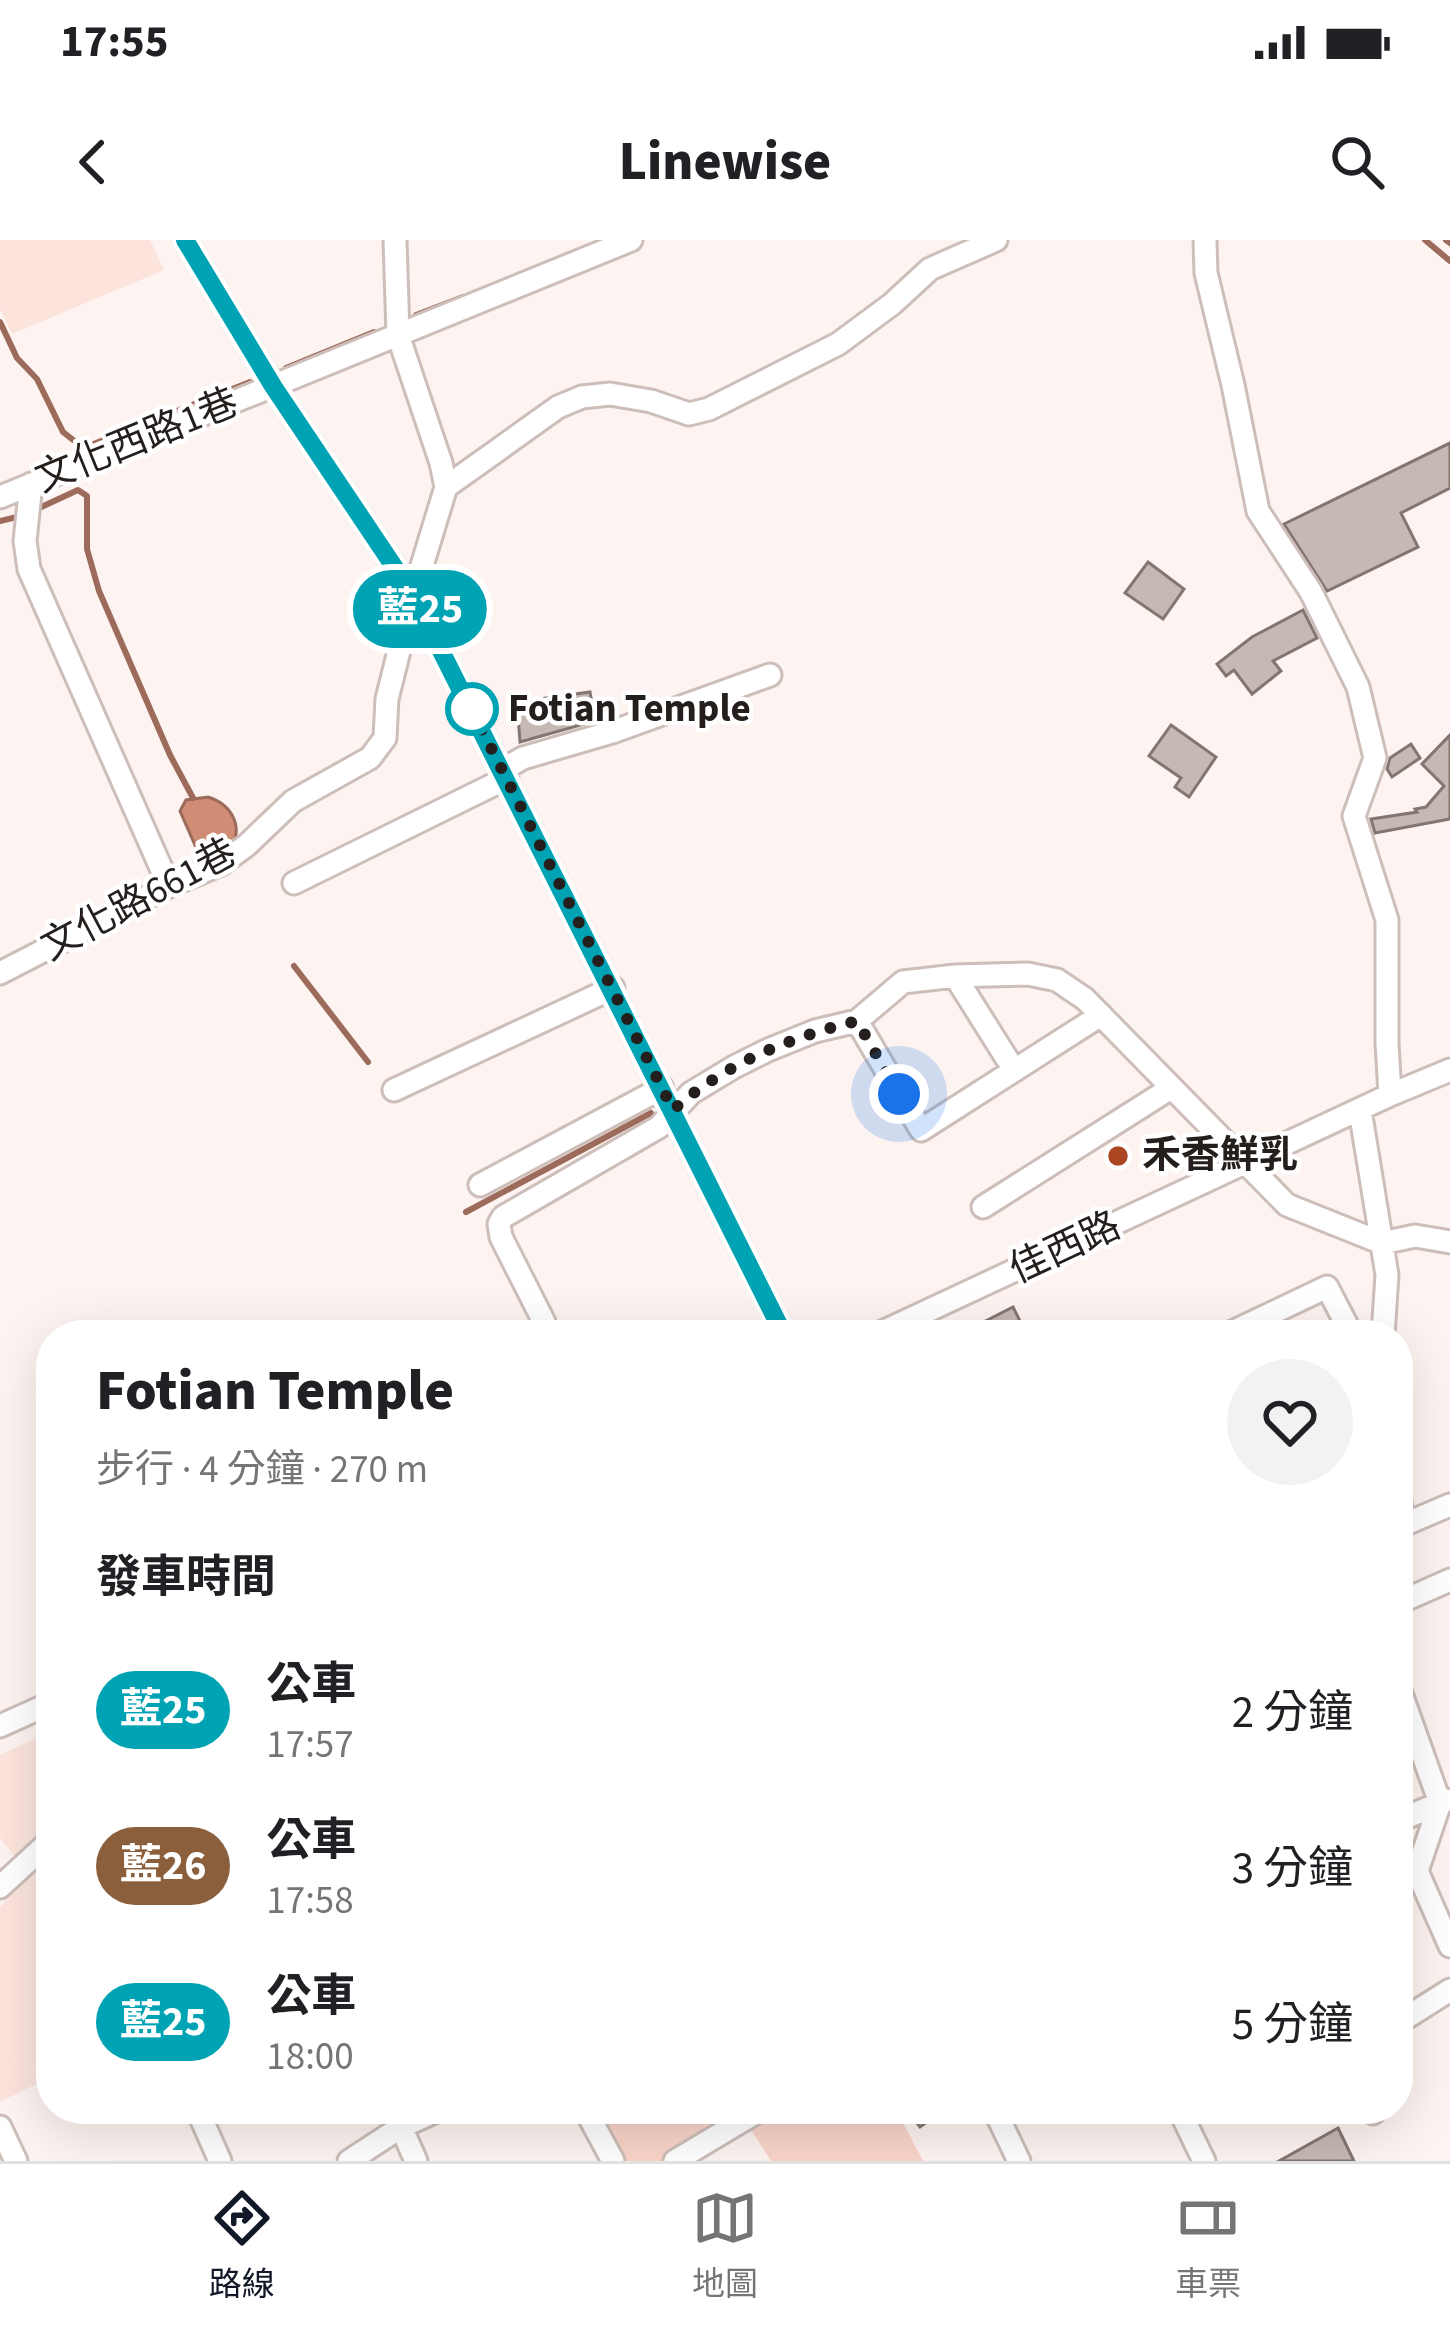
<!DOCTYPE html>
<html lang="zh-TW">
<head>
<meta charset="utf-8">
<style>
	body { margin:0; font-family:"Source Sans 3","Noto Sans TC",sans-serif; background:#f2f2f2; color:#202124; height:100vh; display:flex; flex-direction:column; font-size:45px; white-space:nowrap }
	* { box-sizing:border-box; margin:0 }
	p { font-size:39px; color:#757577 }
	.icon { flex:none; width:66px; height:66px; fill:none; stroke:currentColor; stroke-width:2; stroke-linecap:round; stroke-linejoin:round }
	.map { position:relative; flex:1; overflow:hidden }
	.details { position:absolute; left:36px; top:1080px; width:1377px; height:804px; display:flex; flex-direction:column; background:#fff; border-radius:48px; box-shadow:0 12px 48px #0002 }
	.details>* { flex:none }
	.badge { padding:0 24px; border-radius:39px; font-size:42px; line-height:78px }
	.you { position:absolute; width:60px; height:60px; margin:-30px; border:9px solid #fff; border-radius:50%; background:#1a73e8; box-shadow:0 0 0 18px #1a73e833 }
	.map>.badge { position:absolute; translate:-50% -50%; box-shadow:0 0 0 6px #fff }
	h2 { padding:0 60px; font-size:45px; line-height:108px }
	.round { display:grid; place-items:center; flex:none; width:126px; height:126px; border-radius:63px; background:#f2f2f2 }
	.overview { display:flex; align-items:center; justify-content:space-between; height:204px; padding:0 60px }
	h1 { font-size:57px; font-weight:800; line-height:90px }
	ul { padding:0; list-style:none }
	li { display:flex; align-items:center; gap:36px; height:156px; padding:0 60px }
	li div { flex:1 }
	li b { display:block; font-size:45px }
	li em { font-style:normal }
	li .badge { min-width:132px; font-weight:700; text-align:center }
	.status { display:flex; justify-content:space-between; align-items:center; height:84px; padding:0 60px; background:#fff; direction:ltr }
	.status svg { height:33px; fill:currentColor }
	header { display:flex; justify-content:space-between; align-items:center; height:156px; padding:0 60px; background:#fff; font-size:54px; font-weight:800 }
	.menu { display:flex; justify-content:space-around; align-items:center; height:168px; border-top:3px solid #e0e0e0; background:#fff; font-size:33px; color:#757577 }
	.menu a { display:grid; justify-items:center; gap:6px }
	.menu .selected { color:#111827 }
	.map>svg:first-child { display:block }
	.built { fill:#fce4dd }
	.green { fill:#fad4c8 }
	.water { fill:#d18c76; stroke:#9d6b5b; stroke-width:3 }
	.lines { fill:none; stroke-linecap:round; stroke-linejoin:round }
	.stream { stroke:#9d6b5b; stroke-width:6 }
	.building { fill:#c6b8b3; stroke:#837672; stroke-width:3 }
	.minor-casing { stroke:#cdbeb9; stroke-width:27 }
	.minor { stroke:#fff; stroke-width:21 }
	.line-casing { stroke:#fff; stroke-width:27 }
	.line { stroke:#00a3b4; stroke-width:18 }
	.walk { stroke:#241f1d; stroke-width:12; stroke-dasharray:0 21.6 }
	.stop-dot { fill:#fff; stroke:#00a3b4; stroke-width:6 }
	.poi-dot { fill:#ac4522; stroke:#fff; stroke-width:4.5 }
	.labels { text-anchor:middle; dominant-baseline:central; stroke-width:9; stroke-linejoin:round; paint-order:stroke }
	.street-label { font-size:39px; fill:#241f1d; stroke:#fff }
	.stop-label { font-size:39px; font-weight:bold; fill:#241f1d; stroke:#fff; text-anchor:start }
	.poi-label { font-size:39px; font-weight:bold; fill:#241f1d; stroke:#fff; text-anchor:start }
</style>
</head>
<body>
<div class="status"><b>17:55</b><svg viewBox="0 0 49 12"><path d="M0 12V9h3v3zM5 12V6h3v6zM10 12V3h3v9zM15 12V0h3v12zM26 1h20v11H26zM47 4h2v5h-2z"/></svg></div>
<header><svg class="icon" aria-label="back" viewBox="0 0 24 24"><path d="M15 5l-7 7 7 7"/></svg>Linewise<svg class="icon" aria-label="search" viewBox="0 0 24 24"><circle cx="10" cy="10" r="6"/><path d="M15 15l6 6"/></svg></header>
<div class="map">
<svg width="1450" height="1921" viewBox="0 0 1450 1921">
	<rect width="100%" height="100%" fill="#fdf4f1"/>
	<!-- built -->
	<path class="built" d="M0,0H150L164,30L12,94L0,69Z
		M51,1491V1582L16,1618L0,1598V1515Z
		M51,1617V1837L0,1862V1667Z"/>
	<!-- green -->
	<path class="green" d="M592,1869H746L665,1921H627L599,1884Z
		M795,1869H896L923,1921H771L750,1888Z"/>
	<!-- water -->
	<path class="water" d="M208,557C231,564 244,586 231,608L202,621L180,571L186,560Z"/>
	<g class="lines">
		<!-- stream -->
		<path class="stream" d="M1425,0L1450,21
			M1446,0L1450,3
			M416,75L463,57
			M0,82L17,118L37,139L63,192L77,203L91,205L250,142
			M286,128L374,92
			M37,269L78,250L87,256V309L99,351L170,515L193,558
			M0,281L25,275
			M294,726L368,822
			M466,972L651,873"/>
	</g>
	<!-- building -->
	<path class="building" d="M1450,203V248L1401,273L1418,307L1327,351L1284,284Z
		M1148,322L1184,349L1163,379L1125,353Z
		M1303,370L1317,398L1273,421L1281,431L1252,454L1234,430L1226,436L1217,424L1252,397Z
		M590,452L595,481L520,502L517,462Z
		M1171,485L1216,517L1189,557L1175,547L1181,538L1149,516Z
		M1450,495V579L1375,593L1371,579L1417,572L1415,569L1426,567L1444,546L1422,524Z
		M1411,504L1420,518L1392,537L1387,529L1390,518Z
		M1013,1067L1027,1095H958Z
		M920,1869H945L920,1887L911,1875Z
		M1338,1888L1354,1921H1279Z"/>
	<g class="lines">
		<defs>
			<path id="minor" d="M185,0L273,146L413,355L784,1095
				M1205,0L1206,33L1233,145L1258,271L1311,352L1358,447L1375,518L1354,576L1387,680V803L1390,855
				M31,244L25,301L29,329L169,646
				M446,247L558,167L582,157L610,154L651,161L689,174L709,169L838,104L892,64L930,29L996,0
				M0,257L631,0
				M502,530L523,518L612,492L770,435
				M294,643L507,538
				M0,733L169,646L221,624L247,605L293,561L370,518L385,498L387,459L413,355L446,247L441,223L398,95L395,0
				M955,736L1014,830
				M857,781L921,890L1101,775
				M394,850L613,748
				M1360,870L1387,1035L1383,1095
				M480,945L662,848
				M983,967L1171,848
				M541,1095L544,1082L501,997L499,984L503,977L659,887L691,853L734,827L768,810L815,791L857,781L903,742L955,736L1028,734L1057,740L1085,759L1287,965L1382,1003L1415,996L1450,1002
				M876,1095L1390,855L1450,830
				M1226,1095L1327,1047L1352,1095
				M1398,1247L1403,1285
				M1398,1290L1403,1285L1450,1265
				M1398,1363L1450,1340
				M1398,1445L1440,1563
				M0,1486L51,1463
				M1440,1563L1417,1631L1450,1706
				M1398,1581L1447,1560
				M0,1647L51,1600
				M1398,1783L1450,1750
				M197,1869L220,1921
				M393,1869L416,1921
				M585,1869L613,1921
				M994,1869L1019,1921
				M1179,1869L1204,1921
				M1370,1869L1373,1873
				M0,1887L16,1921
				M349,1921L401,1887L441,1869
				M675,1921L762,1869"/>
		</defs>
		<!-- minor casing -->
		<use href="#minor" class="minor-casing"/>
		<!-- minor -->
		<use href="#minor" class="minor"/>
	</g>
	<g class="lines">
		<defs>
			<path id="line" d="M185,0L273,146L413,355L784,1095"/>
		</defs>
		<!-- line casing -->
		<use href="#line" class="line-casing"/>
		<!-- line -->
		<use href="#line" class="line"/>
		<!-- walk -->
		<path class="walk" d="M472,469L467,460L673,870C724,824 791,797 857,781L899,854"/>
	</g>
	<!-- markers -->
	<circle class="stop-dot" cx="472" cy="469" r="24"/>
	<circle class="poi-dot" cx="1118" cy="916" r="12"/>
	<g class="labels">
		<!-- street labels -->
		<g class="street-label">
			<text transform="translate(137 201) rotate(-22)">文化西路1巷</text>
			<text transform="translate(139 660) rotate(-28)">文化路661巷</text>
			<text transform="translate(1065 1008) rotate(-25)">佳西路</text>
		</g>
		<!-- stop labels -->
		<g class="stop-label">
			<text x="508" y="469">Fotian Temple</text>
		</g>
		<!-- poi labels -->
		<g class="poi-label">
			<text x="1142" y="916">禾香鮮乳</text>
		</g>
	</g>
</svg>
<div class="you" style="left:899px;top:854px"></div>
<b class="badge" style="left:420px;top:369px;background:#00a3b4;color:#fff">藍25</b>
<section class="details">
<div class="overview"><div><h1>Fotian Temple</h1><p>步行 · 4 分鐘 · 270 m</p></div><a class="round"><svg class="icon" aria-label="heart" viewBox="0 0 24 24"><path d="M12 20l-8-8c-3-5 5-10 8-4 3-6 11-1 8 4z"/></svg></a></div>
<h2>發車時間</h2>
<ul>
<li><span class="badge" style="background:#00a3b4;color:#fff">藍25</span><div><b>公車</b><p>17:57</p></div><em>2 分鐘</em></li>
<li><span class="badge" style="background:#8b5e3c;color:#fff">藍26</span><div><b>公車</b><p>17:58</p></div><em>3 分鐘</em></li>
<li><span class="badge" style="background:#00a3b4;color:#fff">藍25</span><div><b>公車</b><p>18:00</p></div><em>5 分鐘</em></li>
</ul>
</section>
</div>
<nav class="menu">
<a class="selected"><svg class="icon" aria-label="directions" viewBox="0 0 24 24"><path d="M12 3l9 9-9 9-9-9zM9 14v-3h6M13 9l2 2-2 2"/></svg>路線</a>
<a><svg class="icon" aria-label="map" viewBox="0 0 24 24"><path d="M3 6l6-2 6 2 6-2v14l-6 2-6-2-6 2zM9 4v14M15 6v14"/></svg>地圖</a>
<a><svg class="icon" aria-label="tickets" viewBox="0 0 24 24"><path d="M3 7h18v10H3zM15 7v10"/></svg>車票</a>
</nav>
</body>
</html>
